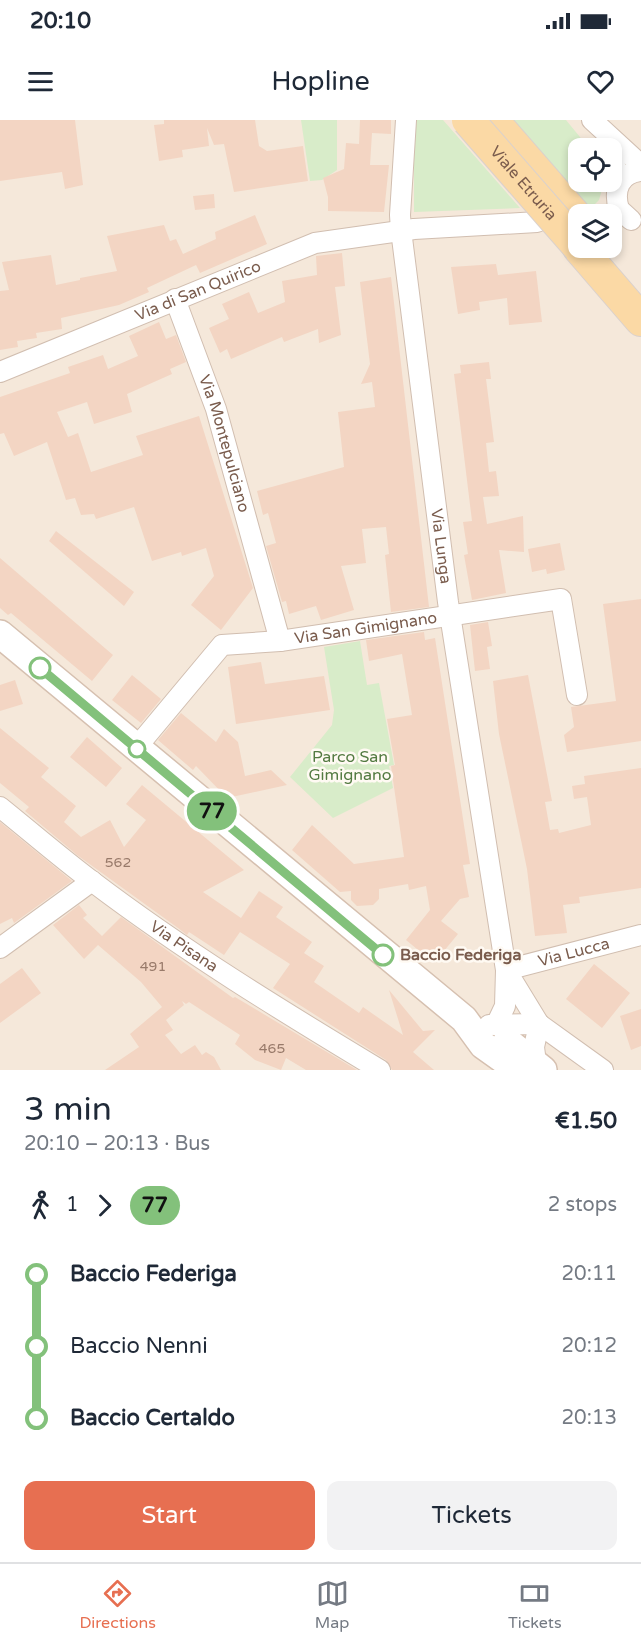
<!DOCTYPE html>
<html lang="en">
<head>
<meta charset="utf-8">
<style>
	body { margin:0; font-family:"Varela Round",sans-serif; background:#f2f2f3; color:#1f2937; height:100vh; display:flex; flex-direction:column; font-size:22px; white-space:nowrap }
	* { box-sizing:border-box; margin:0 }
	p { font-size:20px; color:#747a83 }
	.icon { flex:none; width:33px; height:33px; fill:none; stroke:currentColor; stroke-width:2; stroke-linecap:round; stroke-linejoin:round }
	.map { position:relative; height:950px; overflow:hidden }
	.drawer { display:flex; flex-direction:column; background:#fff; flex:1 }
	.drawer>* { flex:none }
	.badge { padding:0 12px; border-radius:20px; font-size:21px; line-height:39px }
	.fabs { position:absolute; left:568px; top:18px; display:grid; gap:12px }
	.fabs a { display:grid; place-items:center; width:54px; height:54px; border-radius:12px; background:#fff; box-shadow:0 3px 9px #0003; font-size:30px }
	.map>.badge { position:absolute; translate:-50% -50%; box-shadow:0 0 0 3px #fff }
	.legs { display:flex; align-items:center; gap:9px; height:66px; padding:0 24px; font-size:20px }
	.legs p { margin-inline-start:auto }
	.head { display:flex; align-items:center; justify-content:space-between; height:102px; padding:0 24px }
	h1 { font-size:33px; font-weight:600; line-height:45px }
	.action { display:flex; gap:12px; margin-top:auto; padding:12px 24px }
	.action a { flex:1; height:69px; border-radius:12px; background:#e76f51; color:#fff; font-size:24px; font-weight:600; line-height:69px; text-align:center }
	.action a+a { background:#f2f2f3; color:#1f2937 }
	ul { padding:0 24px; list-style:none }
	li { display:flex; align-items:center; gap:21px; height:72px; font-size:22px }
	li i { display:grid; place-items:center; width:9px; height:100%; margin:0 8px; background:currentColor }
	li i::after { content:''; width:15px; height:15px; margin:-8px; border:4px solid; border-radius:50%; background:#fff }
	li p { margin-inline-start:auto }
	li:first-child i { background:linear-gradient(#0000 50%,currentColor 0) }
	li:last-child i { background:linear-gradient(currentColor 50%,#0000 0) }
	.status { display:flex; justify-content:space-between; align-items:center; height:42px; padding:0 30px; background:#fff; direction:ltr }
	.status svg { height:16px; fill:currentColor }
	header { display:flex; justify-content:space-between; align-items:center; height:78px; padding:0 24px; background:#fff; font-size:27px; font-weight:600 }
	.dock { display:flex; justify-content:space-around; align-items:center; height:84px; border-top:2px solid #e0e1e3; background:#fff; font-size:16px; color:#747a83 }
	.dock a { display:grid; justify-items:center; gap:3px }
	.dock .current { color:#e76f51 }
	.map>svg:first-child { display:block }
	.residential { fill:#f5e8da; fill-rule:evenodd }
	.green { fill:#d8ecc9 }
	.building { fill:#f3d5c3 }
	.lines { fill:none; stroke-linecap:round; stroke-linejoin:round }
	.street-casing { stroke:#d1beb0; stroke-width:22 }
	.secondary-casing { stroke:#d6c0b0; stroke-width:30 }
	.primary-casing { stroke:#dad1cd; stroke-width:34 }
	.street { stroke:#fff; stroke-width:20 }
	.secondary { stroke:#fff; stroke-width:27 }
	.primary { stroke:#fbd9a5; stroke-width:32 }
	.primary-bridge-casing { stroke:#dad1cd; stroke-width:34; stroke-linecap:butt }
	.primary-bridge { stroke:#fbd9a5; stroke-width:32 }
	.line-1-casing { stroke:#fff; stroke-width:14 }
	.line-1 { stroke:#83c17b; stroke-width:9 }
	.stop-1-dot { fill:#fff; stroke:#83c17b; stroke-width:3 }
	.labels { text-anchor:middle; dominant-baseline:central; stroke-width:5; stroke-linejoin:round; paint-order:stroke }
	.number-label { font-size:14px; fill:#987a6a }
	.street-label { font-size:16px; fill:#7a5c4d; stroke:#fffaf3 }
	.park-label { font-size:16px; fill:#537a41; stroke:#fffaf3 }
	.stop-label { font-size:16px; font-weight:bold; fill:#7a5c4d; stroke:#fffaf3; text-anchor:start }
</style>
</head>
<body>
<div class="status"><b>20:10</b><svg viewBox="0 0 49 12"><path d="M0 12V9h3v3zM5 12V6h3v6zM10 12V3h3v9zM15 12V0h3v12zM26 1h20v11H26zM47 4h2v5h-2z"/></svg></div>
<header><svg class="icon" aria-label="menu" viewBox="0 0 24 24"><path d="M4 6h16M4 12h16M4 18h16"/></svg>Hopline<svg class="icon" aria-label="heart" viewBox="0 0 24 24"><path d="M12 20l-8-8c-3-5 5-10 8-4 3-6 11-1 8 4z"/></svg></header>
<div class="map">
<svg width="641" height="950" viewBox="0 0 641 950">
	<rect width="100%" height="100%" fill="#fdf6ec"/>
	<!-- residential -->
	<path class="residential" d="M0,0H641V950H0ZM579,28H612V62H579ZM579,94H612V128H579Z"/>
	<!-- green -->
	<path class="green" d="M301,0H337V50L322,60L310,61Z
		M414,0H443L520,88L414,92Z
		M511,0H566L589,28H579V62H604L599,80L589,90Z
		M360,521L367,565L379,563L394,645L389,646L393,668L333,698L290,657L332,605L334,590L324,527Z"/>
	<!-- building -->
	<path class="building" d="M0,0H75L83,65L65,69L62,52L0,61Z
		M164,0H255L259,26L267,31L303,26L308,61L234,72L224,24L214,25L207,8L209,26L182,30L183,37L159,41L154,5L164,4Z
		M360,0H391V14L372,13L370,45H389L384,92L328,91V77L323,58L344,49L346,23L359,24Z
		M214,74L215,88L195,90L193,76Z
		M255,95L267,124L200,153L196,145L147,168L149,172L119,185L61,198L62,209L36,213L37,218L17,221L18,227L0,230V171L9,170L2,142L51,135L56,165L80,160V158L117,151L107,116L164,105L170,121L176,119L183,134L216,119L215,112Z
		M342,133L345,166L335,167L341,215L319,223L318,209L284,222L282,217L231,239L227,229L220,233L209,208L229,199L222,184L249,172L258,193L285,182L282,161L317,155L316,136Z
		M496,144L498,155L536,151L542,202L509,205L507,178L479,182L480,190L458,194L451,147Z
		M391,157L429,487L391,492L385,435L389,434L386,407L362,409L366,443L341,446L354,490L321,500L316,486L289,494L286,481L282,482L266,426L276,423L268,393L263,395L257,371L344,347L338,292L375,287L372,262L361,264L370,244L360,162Z
		M159,202L166,219L176,215L186,242L170,249L172,254L127,274L132,292L94,304L87,282L57,292L68,317L78,313L91,352L143,335L136,316L199,296L253,468L221,510L191,485L214,456L206,428L182,436L181,432L152,441L134,387L96,399L94,394L81,395L75,378L66,380L47,322L14,336L4,313L0,314V277L70,253L68,247L103,235L108,249L138,236L129,216Z
		M489,242L491,259H486L494,322L486,323L489,352L496,351L499,376L483,377L487,404L523,396L524,432L499,430L506,473L472,480L464,435L468,434L463,402L472,401L454,254L461,253L460,245Z
		M56,411L134,472L124,486L49,421Z
		M560,423L565,450L547,454L546,449L532,452L528,429Z
		M0,438L113,535L92,561L11,493L8,495L0,488Z
		M641,479V621L567,632L564,615L574,607L571,587L616,581L603,484Z
		M488,502L492,526L487,527L490,549L475,551L470,505Z
		M424,512L425,520L435,518L470,744L463,745L469,777L460,779L441,801L458,814L434,843L406,820L430,790L426,766L409,770L408,764L379,769V779L373,785L357,786L351,780V771L340,772L292,730L312,705L354,744L404,737L391,646L395,645L387,599L412,595L402,534L369,541L366,520Z
		M261,542L265,564L324,556L330,590L236,604L228,547Z
		M132,555L161,579L141,603L112,580Z
		M528,555L552,681L545,682L550,710L558,709L559,713L591,705L587,677L574,679L572,666L585,664L584,656L641,648V768L579,777L580,783L563,785L567,813L535,816L527,749L499,614L493,561Z
		M15,560L23,584L0,591V565Z
		M181,593L216,622L224,609L238,622L245,656L271,650L287,665L227,678L196,646L193,650L158,620Z
		M0,608L49,648L41,657L76,686L64,702L81,717L110,700L124,727L146,700L126,684L142,665L244,750L203,772L241,798L259,771L283,787L276,797L312,822L304,833L324,846L314,862L359,893L363,887L403,915L389,870L423,911L435,910L413,932L434,950H392L386,940L273,868L290,844L240,812L224,835L189,812L187,815L178,808L77,735L25,691L29,687L0,663Z
		M87,617L122,648L106,667L70,637Z
		M0,702L72,761L14,803L12,798L0,804Z
		M79,785L87,795L83,798L102,816L121,797L233,878L235,877L357,950H306L286,938L281,950L255,940L235,924L240,915L189,882L186,884L182,881L184,885L166,900L173,910L165,915L181,934L195,925L202,935L206,932L214,937L221,950H105L139,927L130,914L162,887L141,862L98,825L84,839L53,805Z
		M594,844L630,873L602,908L566,879Z
		M22,848L41,873L0,903V864Z
		M641,889V926L631,930L620,896Z"/>
	<g class="lines">
		<defs>
			<g id="street">
				<path id="s1" d="M406,0L400,95L401,110L448,482L506,850L505,886L496,905"/>
				<path d="M592,0L641,45"/>
				<path d="M612,40L622,60"/>
				<path d="M631,100L619,89C613,70 620,53 641,51"/>
				<path id="s2" d="M175,179L216,289L280,521"/>
				<path id="s3" d="M0,252L315,123L414,109L537,102"/>
				<path id="s4" d="M136,628L222,525L280,521L561,479L577,575"/>
				<path id="s5" d="M0,687C31,712 61,738 93,762C184,831 282,891 380,950"/>
				<path d="M0,828L92,761"/>
				<path id="s6" d="M506,850L641,815"/>
				<path d="M506,850L539,904"/>
				<path d="M489,905L539,904L603,950"/>
				<path d="M536,943L534,927L539,904"/>
			</g>
			<path id="secondary" d="M0,514L464,899L483,925L518,950
				M507,921L543,950"/>
			<path id="primary" d="M492,0L579,100
				M579,128L641,200"/>
		</defs>
		<!-- street casing -->
		<use href="#street" class="street-casing"/>
		<!-- secondary casing -->
		<use href="#secondary" class="secondary-casing"/>
		<!-- primary casing -->
		<use href="#primary" class="primary-casing"/>
		<!-- street -->
		<use href="#street" class="street"/>
		<!-- secondary -->
		<use href="#secondary" class="secondary"/>
		<!-- primary -->
		<use href="#primary" class="primary"/>
		<defs>
			<g id="primary-bridge">
				<path id="s7" d="M468,0L579,127"/>
			</g>
		</defs>
		<!-- primary-bridge casing -->
		<use href="#primary-bridge" class="primary-bridge-casing"/>
		<!-- primary-bridge -->
		<use href="#primary-bridge" class="primary-bridge"/>
	</g>
	<g class="lines">
		<defs>
			<path id="line-1" d="M40,548L383,835"/>
		</defs>
		<!-- line-1 casing -->
		<use href="#line-1" class="line-1-casing"/>
		<!-- line-1 -->
		<use href="#line-1" class="line-1"/>
	</g>
	<!-- markers -->
	<g class="stop-1-dot">
		<circle cx="40" cy="548" r="10"/>
		<circle cx="137" cy="629" r="8"/>
		<circle cx="383" cy="835" r="10"/>
	</g>
	<g class="labels">
		<!-- number labels -->
		<g class="number-label">
			<text x="118" y="742">562</text>
			<text x="153" y="846">491</text>
			<text x="272" y="928">465</text>
		</g>
		<!-- street labels -->
		<g class="street-label">
			<text stroke="none"><textPath href="#s7" startOffset="84">Viale Etruria</textPath></text>
			<text stroke="none"><textPath href="#s3" startOffset="214">Via di San Quirico</textPath></text>
			<text stroke="none"><textPath href="#s2" startOffset="153">Via Montepulciano</textPath></text>
			<text stroke="none"><textPath href="#s1" startOffset="429">Via Lunga</textPath></text>
			<text stroke="none"><textPath href="#s4" startOffset="279">Via San Gimignano</textPath></text>
			<text stroke="none"><textPath href="#s5" startOffset="231">Via Pisana</textPath></text>
			<text stroke="none"><textPath href="#s6" startOffset="70">Via Lucca</textPath></text>
		</g>
		<!-- park labels -->
		<g class="park-label">
			<text x="350" y="637">Parco San<tspan x="350" dy="18">Gimignano</tspan></text>
		</g>
		<!-- stop labels -->
		<g class="stop-label">
			<text x="400" y="835">Baccio Federiga</text>
		</g>
	</g>
</svg>
<div class="fabs">
<a><svg class="icon" aria-label="locate" viewBox="0 0 24 24"><circle cx="12" cy="12" r="6"/><path d="M12 2v4M12 18v4M2 12h4M18 12h4"/></svg></a>
<a><svg class="icon" aria-label="layers" viewBox="0 0 24 24"><path d="M12 4l9 5-9 5-9-5zM3 14l9 5 9-5"/></svg></a>
</div>
<b class="badge" style="left:212px;top:691px;background:#83c17b;color:#111">77</b>
</div>
<section class="drawer">
<div class="head"><div><h1>3 min</h1><p>20:10 – 20:13 · Bus</p></div><b>€1.50</b></div>
<div class="legs"><svg class="icon" aria-label="walk" viewBox="0 0 24 24"><circle cx="13" cy="4" r="2"/><path d="M13 8l-2 6 4 7M11 14l-3 7M7 12l3-4h3l4 4"/></svg>1<svg class="icon" aria-label="forward" viewBox="0 0 24 24"><path d="M9 5l7 7-7 7"/></svg><b class="badge" style="background:#83c17b;color:#111">77</b><p>2 stops</p></div>
<ul>
<li><i style="color:#83c17b"></i><b>Baccio Federiga</b><p>20:11</p></li>
<li><i style="color:#83c17b"></i><span>Baccio Nenni</span><p>20:12</p></li>
<li><i style="color:#83c17b"></i><b>Baccio Certaldo</b><p>20:13</p></li>
</ul>
<div class="action"><a>Start</a><a>Tickets</a></div>
</section>
<nav class="dock">
<a class="current"><svg class="icon" aria-label="directions" viewBox="0 0 24 24"><path d="M12 3l9 9-9 9-9-9zM9 14v-3h6M13 9l2 2-2 2"/></svg>Directions</a>
<a><svg class="icon" aria-label="map" viewBox="0 0 24 24"><path d="M3 6l6-2 6 2 6-2v14l-6 2-6-2-6 2zM9 4v14M15 6v14"/></svg>Map</a>
<a><svg class="icon" aria-label="tickets" viewBox="0 0 24 24"><path d="M3 7h18v10H3zM15 7v10"/></svg>Tickets</a>
</nav>
</body>
</html>
